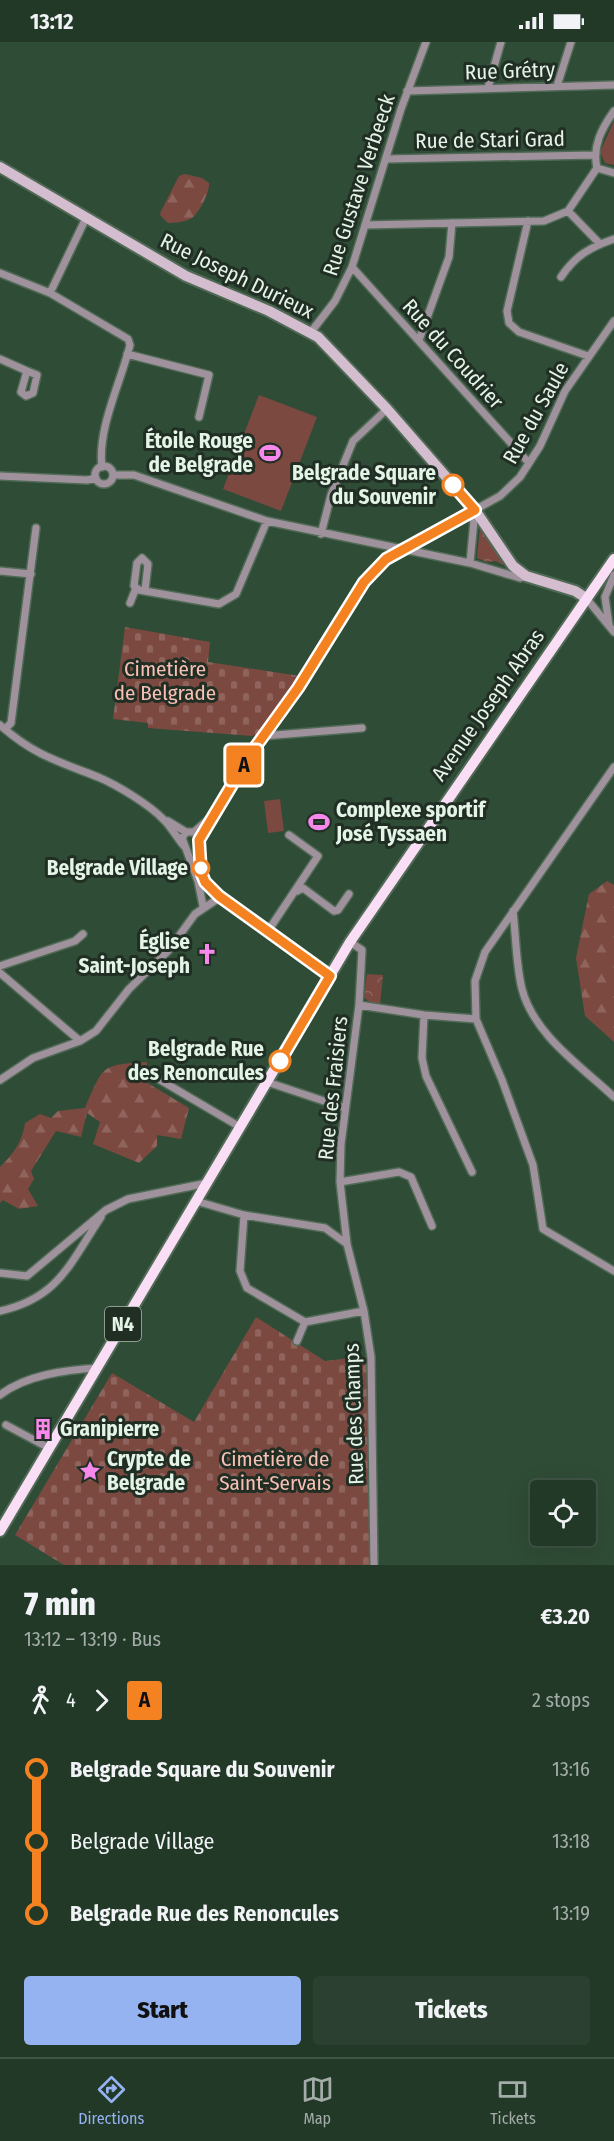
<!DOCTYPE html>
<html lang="en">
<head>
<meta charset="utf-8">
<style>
	body { margin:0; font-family:"Fira Sans Condensed",sans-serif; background:#2b4030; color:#f1f3f6; height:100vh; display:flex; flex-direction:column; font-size:22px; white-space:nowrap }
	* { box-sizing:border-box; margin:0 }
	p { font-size:20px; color:#a3aca8 }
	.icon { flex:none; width:33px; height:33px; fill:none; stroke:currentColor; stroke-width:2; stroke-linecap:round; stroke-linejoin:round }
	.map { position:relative; height:1523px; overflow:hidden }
	.drawer { display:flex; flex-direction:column; background:#233928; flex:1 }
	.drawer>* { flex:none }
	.badge { padding:0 12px; border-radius:4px; font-size:21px; line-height:39px }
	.buttons { position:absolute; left:530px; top:1438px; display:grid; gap:12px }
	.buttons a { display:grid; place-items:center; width:66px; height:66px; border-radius:6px; background:#233928; box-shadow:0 6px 24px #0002,0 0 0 2px #405345; font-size:30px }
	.map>.badge { position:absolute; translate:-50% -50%; box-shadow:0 0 0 3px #fff }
	.legs { display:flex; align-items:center; gap:9px; height:66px; padding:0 24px; font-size:20px }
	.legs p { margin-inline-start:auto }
	.overview { display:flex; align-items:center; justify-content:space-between; height:102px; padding:0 24px }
	h1 { font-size:33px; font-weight:800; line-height:45px }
	.button { display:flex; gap:12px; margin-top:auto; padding:12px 24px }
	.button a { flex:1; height:69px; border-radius:6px; background:#95b2f1; color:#111; font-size:24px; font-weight:800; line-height:69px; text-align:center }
	.button a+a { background:#2b4030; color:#f1f3f6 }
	ul { padding:0 24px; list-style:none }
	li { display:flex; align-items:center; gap:21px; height:72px; font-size:22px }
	li i { display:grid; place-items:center; width:9px; height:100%; margin:0 8px; background:currentColor }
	li i::after { content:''; width:15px; height:15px; margin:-8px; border:4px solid; border-radius:50%; background:#233928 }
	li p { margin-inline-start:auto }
	li:first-child i { background:linear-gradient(#0000 50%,currentColor 0) }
	li:last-child i { background:linear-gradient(currentColor 50%,#0000 0) }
	.status { display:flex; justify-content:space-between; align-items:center; height:42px; padding:0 30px; background:#233928; direction:ltr }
	.status svg { height:16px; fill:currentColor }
	.menu { display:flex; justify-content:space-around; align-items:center; height:84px; border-top:2px solid #405345; background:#233928; font-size:16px; color:#a3aca8 }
	.menu a { display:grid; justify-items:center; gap:3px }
	.menu .active { color:#95b2f1 }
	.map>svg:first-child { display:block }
	.grass { fill:#7c4940 }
	.forest { fill:url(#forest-firs) }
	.cemetery { fill:url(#cemetery-stones) }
	.park { fill:url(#park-crowns) }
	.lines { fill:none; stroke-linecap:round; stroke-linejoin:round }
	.street-casing { stroke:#506a56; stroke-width:10 }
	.secondary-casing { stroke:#506a56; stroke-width:14 }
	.primary-casing { stroke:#506a56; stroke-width:14 }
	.street { stroke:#a0929d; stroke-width:7 }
	.secondary { stroke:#d3bdcf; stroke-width:10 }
	.primary { stroke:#fadef6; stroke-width:10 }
	.line-1-casing { stroke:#fff; stroke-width:14 }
	.line-1 { stroke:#f58220; stroke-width:9 }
	.stop-1-dot { fill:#fff; stroke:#f58220; stroke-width:3 }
	.labels { text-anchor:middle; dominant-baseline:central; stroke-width:6; stroke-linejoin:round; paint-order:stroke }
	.shield { fill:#212e24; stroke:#aab9ac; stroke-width:1.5 }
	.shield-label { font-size:20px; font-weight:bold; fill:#e4f5e7 }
	.street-label { font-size:21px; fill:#e4f5e7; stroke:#212e24 }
	.poi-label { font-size:21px; font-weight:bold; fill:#e4f5e7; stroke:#212e24; text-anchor:start }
	.stop-label { font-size:21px; font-weight:bold; fill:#e4f5e7; stroke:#212e24; text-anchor:end }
	.park-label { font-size:21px; fill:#f8c0b5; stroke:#212e24 }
</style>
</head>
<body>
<div class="status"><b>13:12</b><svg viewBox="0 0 49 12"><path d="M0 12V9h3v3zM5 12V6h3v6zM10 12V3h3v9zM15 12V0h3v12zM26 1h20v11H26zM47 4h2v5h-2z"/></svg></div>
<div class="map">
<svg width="614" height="1523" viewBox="0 0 614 1523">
	<defs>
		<pattern id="forest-firs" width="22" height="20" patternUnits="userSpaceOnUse" patternTransform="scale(1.5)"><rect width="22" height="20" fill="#7c4940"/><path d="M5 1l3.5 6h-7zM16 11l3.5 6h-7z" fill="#8e645c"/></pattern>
		<pattern id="cemetery-stones" width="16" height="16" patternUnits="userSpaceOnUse" patternTransform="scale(1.5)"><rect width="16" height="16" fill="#7c4940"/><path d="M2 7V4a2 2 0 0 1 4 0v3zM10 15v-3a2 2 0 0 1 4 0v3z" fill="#8e645c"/></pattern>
		<pattern id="park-crowns" width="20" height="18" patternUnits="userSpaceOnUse" patternTransform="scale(1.5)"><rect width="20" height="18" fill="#7c4940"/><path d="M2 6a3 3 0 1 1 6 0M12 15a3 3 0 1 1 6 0" fill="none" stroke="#8e645c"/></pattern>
	</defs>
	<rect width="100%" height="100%" fill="#2f4c36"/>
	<!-- grass -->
	<path class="grass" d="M614,79V123L605,121L600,110Z
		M259,353L317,375L281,469L223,447Z
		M280,757L284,789L268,791L264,759Z"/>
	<!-- forest -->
	<path class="forest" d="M185,132L202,136L209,141C210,150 199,171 192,176C185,180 175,181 168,181L160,173L161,169L179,134Z
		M607,839L614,843V1000L585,974L576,916L589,852Z
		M147,1020L146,1040L189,1066L181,1097L157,1093V1104L139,1121L93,1102L100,1080L87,1071L81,1095L56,1089L31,1129L34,1137L28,1147L38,1164L19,1167L3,1158L0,1161V1125C13,1113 23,1098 25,1081L40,1072L51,1076L58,1069L85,1066C104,1023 100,1023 147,1020Z"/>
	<!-- cemetery -->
	<path class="cemetery" d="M125,585L210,600L208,620L300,634L298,640L260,691L252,694L148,686V681L113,677Z
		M256,1275L325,1319L367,1314L373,1523H64L15,1493L112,1331L194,1380Z"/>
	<!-- park -->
	<path class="park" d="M480,485L503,520V523L496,519L487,520L477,516Z
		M367,932L383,933L380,963L370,961L364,955Z"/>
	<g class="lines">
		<defs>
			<path id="street" d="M557,44L571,0
				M488,46L501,0
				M407,49L614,43
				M386,117L594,113
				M597,126C592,104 602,86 614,69
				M597,126L614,131
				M568,169L600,202
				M528,179L507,269L509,281L519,290L588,314
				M365,183L544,179L568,169L597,126
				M352,225L529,421
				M0,231L50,251L128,297L130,303C121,340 97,387 102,425
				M561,235C575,214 590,205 614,197
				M50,251L86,176
				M311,290L335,259L352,225L401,67L426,0
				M419,298L449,215L452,181
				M127,312L209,333L199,375
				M0,317L27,329
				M27,329L37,333L33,351L26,354L21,350Z
				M95 433a9 9 0 1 1 18 0a9 9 0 1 1-18 0Z
				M113,433H134L267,479L470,521L520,536L526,534
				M0,434L87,438L96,436
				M321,492L331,453L353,399L387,367
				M470,521L475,468
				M0,529L31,532
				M145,548L148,522L142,516L137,521L134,544L139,548L219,562L236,552L267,479
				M586,556L614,590
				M130,561L136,546
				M609,583L605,555L614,533
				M0,683C34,713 57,719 98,735C117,743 150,763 164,778C172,786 177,796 184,804
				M5,687L11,681L36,486
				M263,694L362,686
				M614,725L485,910L475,939L476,977L502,1038L533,1123L543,1187L614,1229
				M168,779L186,790H194L209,777
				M186,790L182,796L198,839L203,864
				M297,849L303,846L334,869L338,868L349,852
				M513,869C516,895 516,923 522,947C534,993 581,1024 614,1055
				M268,889L318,814L289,793
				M0,924L75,899L83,892
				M0,931L80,999
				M330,934L219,854L205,840L201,830L199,799L251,711L298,646L364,540L386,517L500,454L520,435L540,404L565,349L614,279
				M359,963L424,973L476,977
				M424,973L422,1016L426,1034L472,1130
				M150,1032L240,1085
				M0,1038L33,1016L80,999L96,989L129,947L168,909L195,872L216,858L219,854
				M267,1040L345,1066
				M340,1140L399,1130L411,1135L432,1184
				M196,1159L244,1173L325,1186L347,1202L364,1269L371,1315L374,1523
				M244,1173L240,1229L247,1246L305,1280L364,1269
				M347,1202L340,1140L341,1102L359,963L362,908L350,900
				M0,1231L27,1234L106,1168L128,1157L207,1141
				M0,1269C59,1256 70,1221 101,1175
				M297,1299L305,1280
				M0,1353C26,1333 65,1328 97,1326
				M6,1383L49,1406"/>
			<path id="secondary" d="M0,125L186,234L269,269L318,295L387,367L475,468L513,524L526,534L575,549L586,556"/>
			<path id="primary" d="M0,1489L350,900L614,517"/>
		</defs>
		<!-- street casing -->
		<use href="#street" class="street-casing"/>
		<!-- secondary casing -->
		<use href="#secondary" class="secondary-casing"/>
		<!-- primary casing -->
		<use href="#primary" class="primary-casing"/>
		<!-- street -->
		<use href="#street" class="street"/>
		<!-- secondary -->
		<use href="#secondary" class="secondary"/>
		<!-- primary -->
		<use href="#primary" class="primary"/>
	</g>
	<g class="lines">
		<defs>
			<path id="line-1" d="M280,1019L330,934L219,854L205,840L201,830L199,798L251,711L298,646L364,540L386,517L475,468L453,443"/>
		</defs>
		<!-- line-1 casing -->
		<use href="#line-1" class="line-1-casing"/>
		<!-- line-1 -->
		<use href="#line-1" class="line-1"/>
	</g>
	<!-- icons -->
	<defs>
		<symbol id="stadium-bare" viewBox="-9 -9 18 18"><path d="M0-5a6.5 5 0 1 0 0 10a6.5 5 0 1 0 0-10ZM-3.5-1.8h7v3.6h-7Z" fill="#f788ec" stroke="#212e24" stroke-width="2.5" paint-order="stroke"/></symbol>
		<symbol id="church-bare" viewBox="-9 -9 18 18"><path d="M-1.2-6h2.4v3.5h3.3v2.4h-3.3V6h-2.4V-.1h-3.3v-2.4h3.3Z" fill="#f788ec" stroke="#212e24" stroke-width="2.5" paint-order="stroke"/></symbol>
		<symbol id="building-bare" viewBox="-9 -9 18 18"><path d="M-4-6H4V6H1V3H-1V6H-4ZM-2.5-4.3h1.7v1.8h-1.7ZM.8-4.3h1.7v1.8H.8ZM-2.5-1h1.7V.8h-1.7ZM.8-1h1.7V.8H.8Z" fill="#f788ec" stroke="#212e24" stroke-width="2.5" paint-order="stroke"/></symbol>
		<symbol id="sight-bare" viewBox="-9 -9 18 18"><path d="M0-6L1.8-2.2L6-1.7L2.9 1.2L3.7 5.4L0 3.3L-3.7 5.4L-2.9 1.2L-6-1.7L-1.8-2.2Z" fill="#f788ec" stroke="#212e24" stroke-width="2.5" paint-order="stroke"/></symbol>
	</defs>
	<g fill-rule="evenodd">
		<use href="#stadium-bare" x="255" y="396" width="30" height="30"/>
		<use href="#stadium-bare" x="304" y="765" width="30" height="30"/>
		<use href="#church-bare" x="192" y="897" width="30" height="30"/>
		<use href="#building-bare" x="28" y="1372" width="30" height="30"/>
		<use href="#sight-bare" x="75" y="1414" width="30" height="30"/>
	</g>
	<!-- markers -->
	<g class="stop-1-dot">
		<circle cx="453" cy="443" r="10"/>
		<circle cx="201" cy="826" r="8"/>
		<circle cx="280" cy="1019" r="10"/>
	</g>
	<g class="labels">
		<!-- shield labels -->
		<rect class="shield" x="105" y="1265" width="36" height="34" rx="4.5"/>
		<g class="shield-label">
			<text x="123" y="1282">N4</text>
		</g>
		<!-- street labels -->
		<g class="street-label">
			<text transform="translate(510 29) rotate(-2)">Rue Grétry</text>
			<text transform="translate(490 98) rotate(-1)">Rue de Stari Grad</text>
			<text transform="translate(359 143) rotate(-72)">Rue Gustave Verbeeck</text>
			<text transform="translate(237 234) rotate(26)">Rue Joseph Durieux</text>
			<text transform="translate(453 312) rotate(48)">Rue du Coudrier</text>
			<text transform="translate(536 371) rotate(-61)">Rue du Saule</text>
			<text transform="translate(488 663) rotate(-55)">Avenue Joseph Abras</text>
			<text transform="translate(333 1046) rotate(-84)">Rue des Fraisiers</text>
			<text transform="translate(354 1372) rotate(-92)">Rue des Champs</text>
		</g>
		<!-- poi labels -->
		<g class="poi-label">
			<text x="253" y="399" text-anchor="end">Étoile Rouge<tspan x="253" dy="24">de Belgrade</tspan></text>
			<text x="336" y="768">Complexe sportif<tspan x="336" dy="24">José Tyssaen</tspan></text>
			<text x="190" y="900" text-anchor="end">Église<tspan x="190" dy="24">Saint-Joseph</tspan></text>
			<text x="60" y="1387">Granipierre</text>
			<text x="107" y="1417">Crypte de<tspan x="107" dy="24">Belgrade</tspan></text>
		</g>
		<!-- stop labels -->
		<g class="stop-label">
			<text x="436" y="431">Belgrade Square<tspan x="436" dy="24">du Souvenir</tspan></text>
			<text x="188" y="826">Belgrade Village</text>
			<text x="264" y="1007">Belgrade Rue<tspan x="264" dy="24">des Renoncules</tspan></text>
		</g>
		<!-- park labels -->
		<g class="park-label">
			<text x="165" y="627">Cimetière<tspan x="165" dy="24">de Belgrade</tspan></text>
			<text x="275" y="1417">Cimetière de<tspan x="275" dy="24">Saint-Servais</tspan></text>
		</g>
	</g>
</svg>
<div class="buttons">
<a><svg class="icon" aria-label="locate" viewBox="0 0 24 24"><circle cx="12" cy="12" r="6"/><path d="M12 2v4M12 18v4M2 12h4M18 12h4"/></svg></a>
</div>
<b class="badge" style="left:244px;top:723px;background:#f58220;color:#111">A</b>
</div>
<section class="drawer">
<div class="overview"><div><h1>7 min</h1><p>13:12 – 13:19 · Bus</p></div><b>€3.20</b></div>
<div class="legs"><svg class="icon" aria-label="walk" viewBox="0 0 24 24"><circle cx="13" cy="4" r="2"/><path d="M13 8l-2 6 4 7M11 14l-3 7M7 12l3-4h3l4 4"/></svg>4<svg class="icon" aria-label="forward" viewBox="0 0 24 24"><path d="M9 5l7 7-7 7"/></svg><b class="badge" style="background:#f58220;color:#111">A</b><p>2 stops</p></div>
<ul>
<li><i style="color:#f58220"></i><b>Belgrade Square du Souvenir</b><p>13:16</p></li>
<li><i style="color:#f58220"></i><span>Belgrade Village</span><p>13:18</p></li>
<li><i style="color:#f58220"></i><b>Belgrade Rue des Renoncules</b><p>13:19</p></li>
</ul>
<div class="button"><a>Start</a><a>Tickets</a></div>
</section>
<nav class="menu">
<a class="active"><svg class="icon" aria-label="directions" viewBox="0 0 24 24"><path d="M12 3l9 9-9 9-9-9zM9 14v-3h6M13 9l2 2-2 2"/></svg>Directions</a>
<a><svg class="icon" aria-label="map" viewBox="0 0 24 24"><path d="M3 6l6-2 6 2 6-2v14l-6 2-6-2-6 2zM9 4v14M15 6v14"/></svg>Map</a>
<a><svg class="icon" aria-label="tickets" viewBox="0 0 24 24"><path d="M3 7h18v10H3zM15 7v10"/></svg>Tickets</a>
</nav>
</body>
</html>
